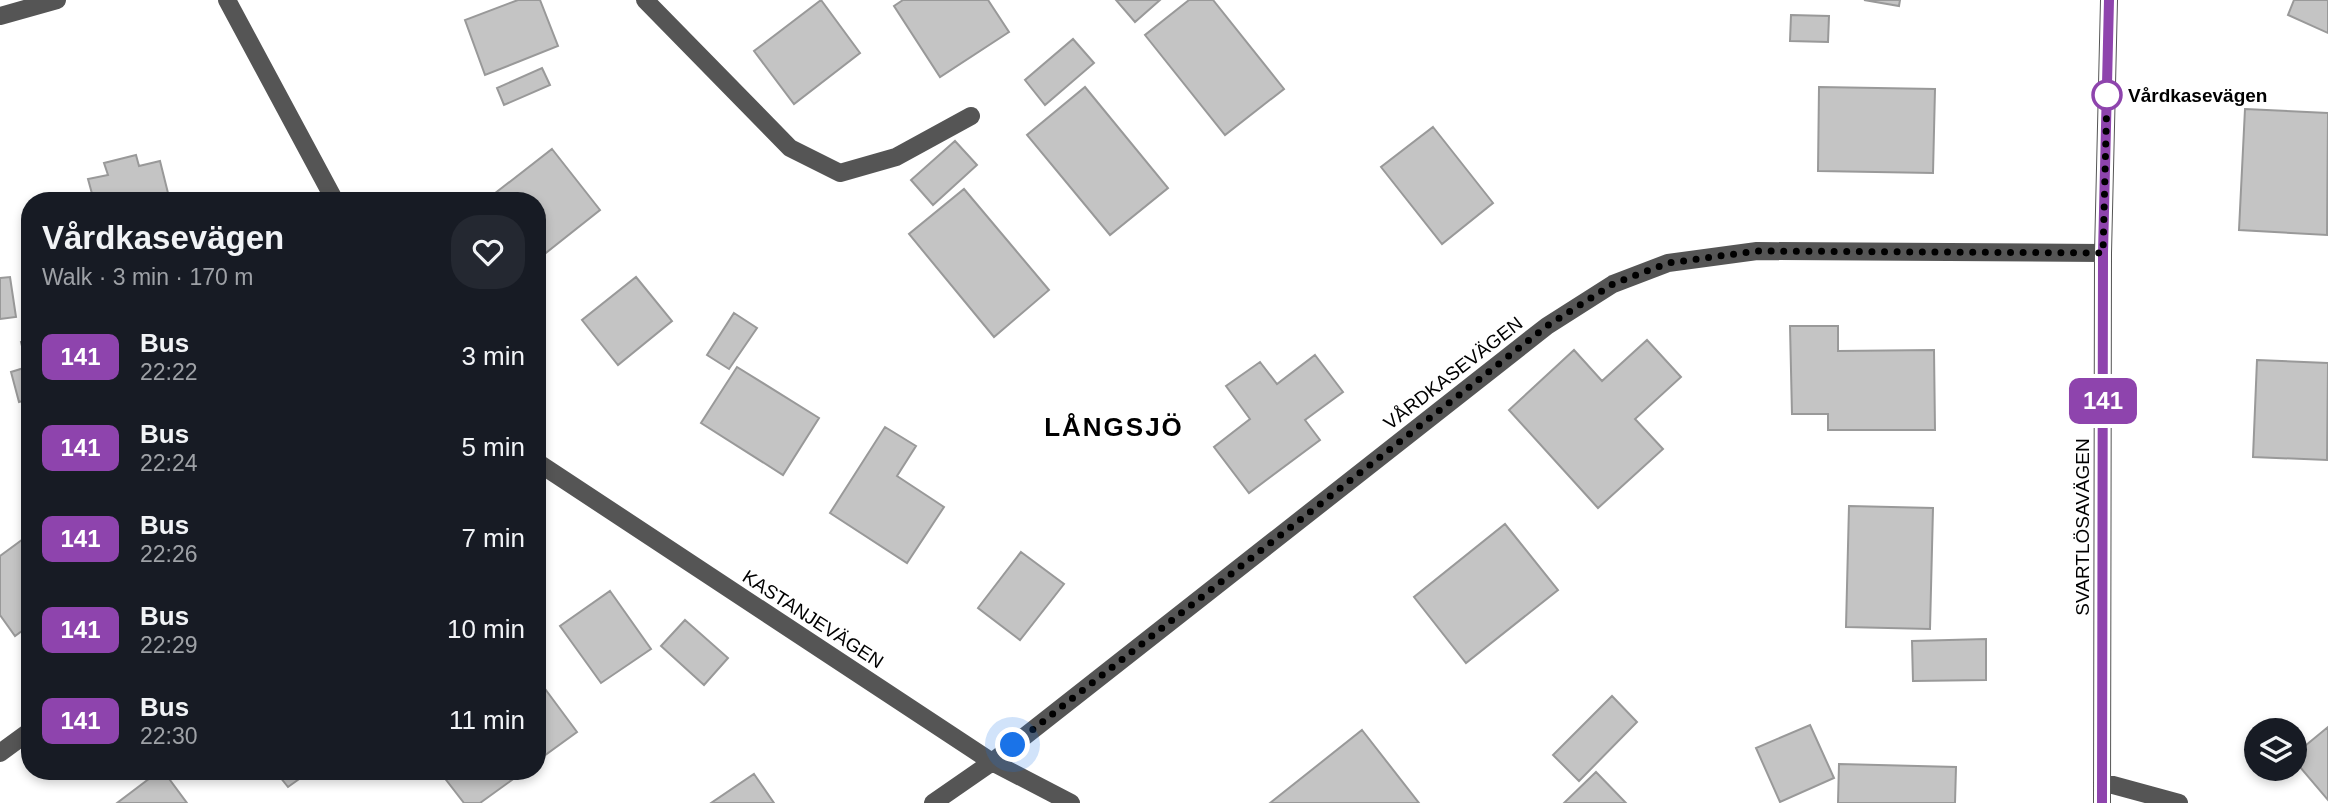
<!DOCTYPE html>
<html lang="en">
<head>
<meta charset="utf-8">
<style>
	body { margin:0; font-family:Helvetica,sans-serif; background:#242831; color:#f1f3f6; height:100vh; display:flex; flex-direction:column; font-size:26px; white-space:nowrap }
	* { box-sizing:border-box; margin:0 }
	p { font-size:23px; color:#9ea1a6 }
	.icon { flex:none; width:38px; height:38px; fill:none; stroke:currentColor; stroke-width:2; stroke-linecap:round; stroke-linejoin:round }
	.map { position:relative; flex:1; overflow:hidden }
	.details { position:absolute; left:21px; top:192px; width:525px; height:588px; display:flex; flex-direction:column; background:#171b24; border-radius:28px; box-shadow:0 4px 10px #0003 }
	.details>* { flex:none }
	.badge { padding:0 14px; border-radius:10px; font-size:24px; line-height:46px }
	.buttons { position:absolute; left:2244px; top:718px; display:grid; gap:14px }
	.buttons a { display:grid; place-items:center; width:63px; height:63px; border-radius:50%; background:#171b24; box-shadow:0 4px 10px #0003; font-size:35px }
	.you { position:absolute; width:35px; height:35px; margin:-18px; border:5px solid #fff; border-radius:50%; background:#1a73e8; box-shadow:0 0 0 10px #1a73e833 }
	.map>.badge { position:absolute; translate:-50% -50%; box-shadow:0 0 0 4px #fff }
	.round { display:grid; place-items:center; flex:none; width:74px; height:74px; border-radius:28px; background:#242831 }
	.headline { display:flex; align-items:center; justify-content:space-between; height:119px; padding:0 21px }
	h1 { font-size:33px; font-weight:800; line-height:52px }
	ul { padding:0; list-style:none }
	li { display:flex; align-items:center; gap:21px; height:91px; padding:0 21px }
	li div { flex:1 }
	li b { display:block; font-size:26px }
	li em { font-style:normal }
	li .badge { min-width:77px; font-weight:700; text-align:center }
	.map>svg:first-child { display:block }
	.building { fill:#c4c4c4; stroke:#999; stroke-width:2 }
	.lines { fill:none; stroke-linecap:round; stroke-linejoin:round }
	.minor { stroke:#555; stroke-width:18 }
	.line-casing { stroke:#fff; stroke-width:16 }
	.line { stroke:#8e44ad; stroke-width:10 }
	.walk { stroke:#000; stroke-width:7; stroke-dasharray:0 12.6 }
	.stop-dot { fill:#fff; stroke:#8e44ad; stroke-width:3.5 }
	.labels { text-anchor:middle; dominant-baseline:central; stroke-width:6; stroke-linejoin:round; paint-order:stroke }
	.stop-label { font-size:19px; font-weight:bold; fill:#000; stroke:#fff; text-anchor:start }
	.street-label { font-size:19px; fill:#000; stroke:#fff }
	.district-label { font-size:26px; font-weight:bold; letter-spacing:2px; fill:#000; stroke:#fff }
</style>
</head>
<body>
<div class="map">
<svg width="2328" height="803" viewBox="0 0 2328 803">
	<rect width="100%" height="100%" fill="#fff"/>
	<!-- building -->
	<path class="building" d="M518,0H540L558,46L485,75L465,20Z
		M821,0L860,53L794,104L754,51Z
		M903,0H988L1009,32L940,77L894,6Z
		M1116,0H1160L1135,22Z
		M1189,0H1213L1284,89L1225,135L1145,35Z
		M1864,0H1900L1899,6Z
		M2294,0H2328V33L2288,15Z
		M1791,15L1829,16L1828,42L1790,41Z
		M1073,39L1094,63L1045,105L1025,80Z
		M542,68L550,85L504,105L497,88Z
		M1085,87L1168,188L1110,235L1027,135Z
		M1819,87L1935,89L1933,173L1818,171Z
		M2245,109L2328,113L2327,235L2239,230Z
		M1433,127L1493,203L1442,244L1381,167Z
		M955,141L977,165L933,205L911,180Z
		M552,149L600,210L537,260V201H485Z
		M136,155L139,166L160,161L170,201H94L88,179L108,175L104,163Z
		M964,189L1049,290L994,337L909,234Z
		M10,277L16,317L0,319V278Z
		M636,277L672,321L618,365L582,320Z
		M734,313L757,328L729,369L707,355Z
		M1790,326H1838V351L1934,350L1935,430H1828V414H1792Z
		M30,339V399L19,402L11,372L27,367L21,342Z
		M1647,340L1681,377L1635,419L1663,449L1598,508L1509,410L1574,350L1602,381Z
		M1315,355L1343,392L1305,420L1320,440L1249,493L1214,447L1250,419L1226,386L1260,362L1277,384Z
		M2257,360L2328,363L2327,460L2253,457Z
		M737,367L819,418L783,475L701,423Z
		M885,427L916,446L897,476L944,507L907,563L830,513Z
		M1849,506L1933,508L1930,629L1846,627Z
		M1505,524L1558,590L1466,663L1414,597Z
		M30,534V625L15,636L0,615V556Z
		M1021,552L1064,584L1020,640L978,608Z
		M610,591L651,649L601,683L560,626Z
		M685,620L728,658L704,685L661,646Z
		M1986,639V680L1913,681L1912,641Z
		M537,678L577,732L537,761Z
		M1612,696L1637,722L1579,781L1553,755Z
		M1810,725L1834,778L1780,802L1756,748Z
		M2328,727V800L2294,760V755Z
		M1362,730L1419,803H1270Z
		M1839,764L1956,767L1955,803H1838Z
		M158,772H164L187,803H117Z
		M276,772H309L288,787Z
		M440,772H523L480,803H464Z
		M1596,772L1626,803H1564Z
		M754,774L774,803H711Z"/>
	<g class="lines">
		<!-- minor -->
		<path class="minor" d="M227,0L335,201
			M645,0L790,148L840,173L896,157L971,116
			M0,16L57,0
			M537,462L992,762L1071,803
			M0,753L30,731
			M2102,782L2179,803
			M933,803L992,762L1547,326L1613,284L1668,263L1757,251L2103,253
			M2102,803L2103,253L2109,0"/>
	</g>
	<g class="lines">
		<defs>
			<path id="line" d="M2102,803L2103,253L2109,0"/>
		</defs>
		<!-- line casing -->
		<use href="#line" class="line-casing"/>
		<!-- line -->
		<use href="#line" class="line"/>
		<!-- walk -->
		<path class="walk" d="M1013,745L1547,326L1613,284L1668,263L1757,251L2103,253L2107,95"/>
	</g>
	<!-- markers -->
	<circle class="stop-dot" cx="2107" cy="95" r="14"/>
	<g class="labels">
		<!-- stop labels -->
		<g class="stop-label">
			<text x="2128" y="95">Vårdkasevägen</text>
		</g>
		<!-- street labels -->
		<g class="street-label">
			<text transform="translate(1453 373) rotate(-38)">VÅRDKASEVÄGEN</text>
			<text transform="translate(2082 527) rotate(-90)">SVARTLÖSAVÄGEN</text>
			<text transform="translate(813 619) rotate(33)">KASTANJEVÄGEN</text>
		</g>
		<!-- district labels -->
		<g class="district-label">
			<text x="1114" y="427">LÅNGSJÖ</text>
		</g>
	</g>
</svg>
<div class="buttons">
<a><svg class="icon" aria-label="layers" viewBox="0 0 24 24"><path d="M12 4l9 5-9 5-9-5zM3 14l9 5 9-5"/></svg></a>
</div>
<div class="you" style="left:1013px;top:745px"></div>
<b class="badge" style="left:2103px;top:401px;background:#8e44ad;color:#fff">141</b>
<section class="details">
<div class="headline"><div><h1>Vårdkasevägen</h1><p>Walk · 3 min · 170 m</p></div><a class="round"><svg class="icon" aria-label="heart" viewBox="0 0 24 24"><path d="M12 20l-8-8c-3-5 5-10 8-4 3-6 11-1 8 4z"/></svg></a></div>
<ul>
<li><span class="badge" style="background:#8e44ad;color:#fff">141</span><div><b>Bus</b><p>22:22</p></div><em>3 min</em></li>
<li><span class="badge" style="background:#8e44ad;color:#fff">141</span><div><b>Bus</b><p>22:24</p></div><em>5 min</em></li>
<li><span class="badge" style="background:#8e44ad;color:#fff">141</span><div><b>Bus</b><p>22:26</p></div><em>7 min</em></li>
<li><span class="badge" style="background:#8e44ad;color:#fff">141</span><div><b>Bus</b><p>22:29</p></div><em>10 min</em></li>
<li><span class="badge" style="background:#8e44ad;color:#fff">141</span><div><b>Bus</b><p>22:30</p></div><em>11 min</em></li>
</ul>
</section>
</div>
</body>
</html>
